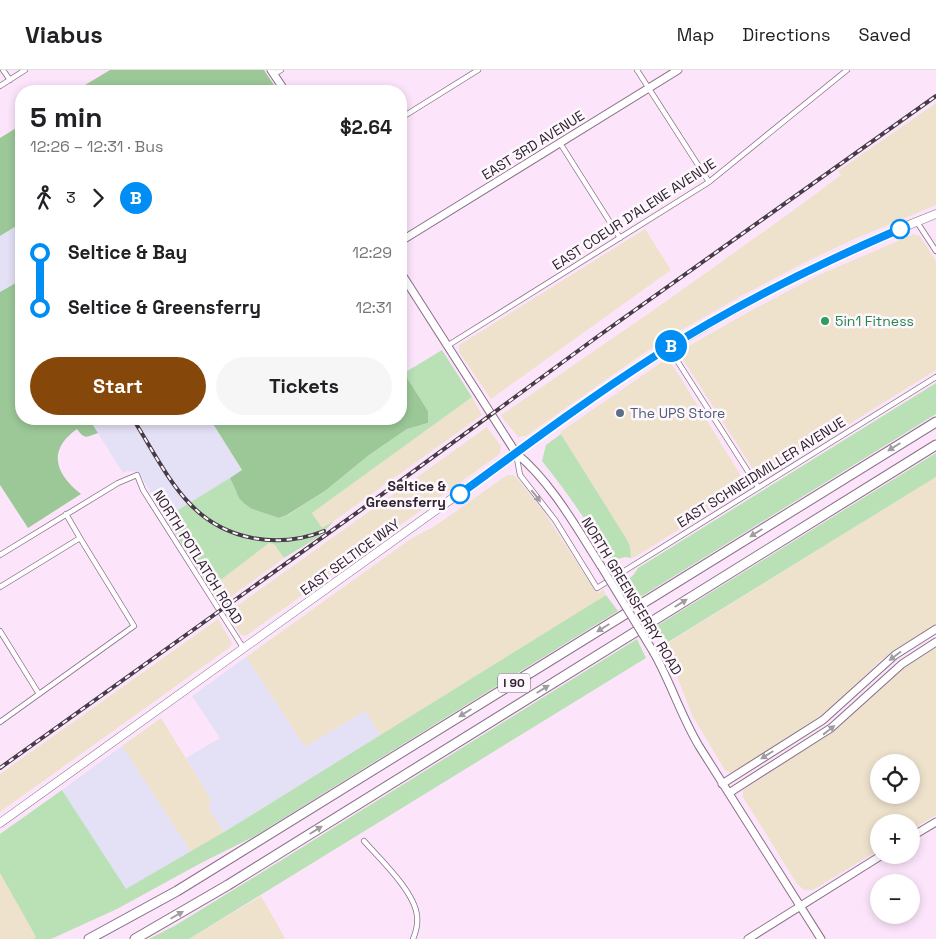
<!DOCTYPE html>
<html lang="en">
<head>
<meta charset="utf-8">
<style>
	body { margin:0; font-family:"Space Grotesk",sans-serif; background:#f6f6f6; color:#202124; height:100vh; display:flex; flex-direction:column; font-size:19px; white-space:nowrap }
	* { box-sizing:border-box; margin:0 }
	p { font-size:16px; color:#757577 }
	.icon { flex:none; width:28px; height:28px; fill:none; stroke:currentColor; stroke-width:2; stroke-linecap:round; stroke-linejoin:round }
	.map { position:relative; flex:1; overflow:hidden }
	.panel { position:absolute; left:15px; top:15px; width:392px; height:340px; display:flex; flex-direction:column; background:#fff; border-radius:20px; box-shadow:0 2px 8px #0003 }
	.panel>* { flex:none }
	.badge { padding:0 10px; border-radius:16px; font-size:18px; line-height:32px }
	.fabs { position:absolute; left:870px; top:684px; display:grid; gap:10px }
	.fabs a { display:grid; place-items:center; width:50px; height:50px; border-radius:50%; background:#fff; box-shadow:0 2px 8px #0003; font-size:25px }
	.map>.badge { position:absolute; translate:-50% -50%; box-shadow:0 0 0 2px #fff }
	.legs { display:flex; align-items:center; gap:8px; height:55px; padding:0 15px; font-size:16px }
	.legs p { margin-inline-start:auto }
	.summary { display:flex; align-items:center; justify-content:space-between; height:85px; padding:0 15px }
	h1 { font-size:28px; font-weight:600; line-height:38px }
	.primary-button { display:flex; gap:10px; margin-top:auto; padding:10px 15px }
	.primary-button a { flex:1; height:58px; border-radius:30px; background:#86470b; color:#fff; font-size:20px; font-weight:600; line-height:58px; text-align:center }
	.primary-button a+a { background:#f6f6f6; color:#202124 }
	ul { padding:0 15px; list-style:none }
	li { display:flex; align-items:center; gap:18px; height:55px; font-size:19px }
	li i { display:grid; place-items:center; width:8px; height:100%; margin:0 6px; background:currentColor }
	li i::after { content:''; width:12px; height:12px; margin:-6px; border:4px solid; border-radius:50%; background:#fff }
	li p { margin-inline-start:auto }
	li:first-child i { background:linear-gradient(#0000 50%,currentColor 0) }
	li:last-child i { background:linear-gradient(currentColor 50%,#0000 0) }
	header { display:flex; align-items:center; gap:30px; box-sizing:border-box; height:70px; padding:0 25px; background:#fff; border-bottom:1px solid #e0e0e0 }
	header strong { font-size:24px }
	nav { display:flex; gap:28px; margin-inline-start:auto; font-size:18px }
	.map>svg:first-child { display:block }
	.commercial { fill:#eee2cd; fill-rule:evenodd }
	.industrial { fill:#e4e0f6 }
	.green { fill:#b9e1b5 }
	.forest { fill:#9cc898 }
	.lines { fill:none; stroke-linecap:round; stroke-linejoin:round }
	.street-casing { stroke:#886e87; stroke-width:6 }
	.secondary-casing { stroke:#886e87; stroke-width:9 }
	.primary-casing { stroke:#886e87; stroke-width:9 }
	.highway-casing { stroke:#886e87; stroke-width:11 }
	.street { stroke:#fff; stroke-width:4.5 }
	.secondary { stroke:#fff; stroke-width:7 }
	.primary { stroke:#fff; stroke-width:8 }
	.highway { stroke:#fff; stroke-width:9 }
	.rail-casing { stroke:#483b48; stroke-width:4 }
	.rail { stroke:#fef8fe; stroke-width:2; stroke-dasharray:5.5; stroke-linecap:butt }
	.secondary-bridge-casing { stroke:#886e87; stroke-width:9; stroke-linecap:butt }
	.secondary-bridge { stroke:#fff; stroke-width:7 }
	.oneway { fill:#a19ca1 }
	.line-1-casing { stroke:#fff; stroke-width:11 }
	.line-1 { stroke:#008ef5; stroke-width:8 }
	.stop-1-dot { fill:#fff; stroke:#008ef5; stroke-width:2.5 }
	.leisure-dot { fill:#2e9e5b; stroke:#fef8fe; stroke-width:2 }
	.service-dot { fill:#5c6f8a; stroke:#fef8fe; stroke-width:2 }
	.labels { text-anchor:middle; dominant-baseline:central; stroke-width:5; stroke-linejoin:round; paint-order:stroke }
	.shield { fill:#fef8fe; stroke:#6d646d; stroke-width:1 }
	.shield-label { font-size:12px; font-weight:bold; fill:#2f242f }
	.street-label { font-size:14px; fill:#2f242f; stroke:#fef8fe }
	.leisure-label { font-size:14px; fill:#27864d; stroke:#fef8fe; text-anchor:start }
	.service-label { font-size:14px; fill:#4e5e75; stroke:#fef8fe; text-anchor:start }
	.stop-label { font-size:14px; font-weight:bold; fill:#2f242f; stroke:#fef8fe; text-anchor:end }
</style>
</head>
<body>
<header>
<strong>Viabus</strong>
<nav><a>Map</a><a>Directions</a><a>Saved</a></nav>
</header>
<div class="map">
<svg width="936" height="869" viewBox="0 0 936 869">
	<rect width="100%" height="100%" fill="#fce5fb"/>
	<!-- commercial -->
	<path class="commercial" d="M936,33V135L852,170L808,191L741,226L678,262L641,285L526,366L518,367L504,350L501,345L655,239L794,140L841,105L838,101Z
		M645,159L671,200L491,329L459,282V275Z
		M914,164L920,166L936,191V300L764,407H758L682,288L683,282L687,277L750,241L819,205Z
		M665,290L668,291L675,299L746,414L743,419L635,487L631,488L630,476L626,468L560,362Z
		M472,327L482,345L334,451L322,458L312,443Z
		M487,357L501,376L500,383L497,386L247,565L244,566L240,564L227,543Z
		M507,405H513L517,408L544,442L596,522L599,523L603,519L606,525L380,665L365,641L305,677L246,587L412,468L435,456Z
		M936,407V555L896,579L880,591L834,636L799,662L735,702L731,703L725,700L692,645L668,583L663,576Z
		M269,473L274,474L284,488L221,534L210,518Z
		M218,549L231,571L232,574L229,578L0,742V704Z
		M936,576V745L911,760V752H879V780L813,820H804L797,814L743,727V720L822,668L861,636L889,609L913,591ZM879,692H911V725H879Z
		M161,648L211,729L209,739L224,762L191,782L122,676Z
		M0,803L36,867L33,869H0Z
		M261,826L285,868L283,869H189Z"/>
	<!-- industrial -->
	<path class="industrial" d="M21,153V210L0,222V166Z
		M89,349H210L242,401L165,448L139,402L127,401L123,403Z
		M246,587L305,677L365,641L380,665L224,762L209,739L211,729L186,688L220,668L192,626Z
		M122,676L191,782L126,820L62,720Z"/>
	<!-- green -->
	<path class="green" d="M442,280L472,327L312,443L322,458L334,451L320,466L284,488L274,474L269,473L210,518L165,448L230,408L236,422L252,439L279,448L288,445L325,421L369,385L407,359L428,353V341L404,303Z
		M936,313V344L634,531L621,509C631,510 633,506 638,498Z
		M561,364L626,468L630,476L631,488L625,487L618,489L614,499C594,460 569,425 542,391L546,375Z
		M936,383V407L665,574L655,557Z
		M606,525L618,541L253,767L201,793L117,839L51,869H33L36,867L0,803V764L62,720L126,819L224,762Z
		M637,569L646,588L189,869H149L176,855L251,809Z"/>
	<!-- forest -->
	<path class="forest" d="M110,0H264L278,21H75Z
		M21,55V153L0,166V68Z
		M21,210V349H89L98,363C86,367 85,370 77,359C47,380 55,404 81,424L28,458L0,415V222Z
		M404,303L428,341V353L407,359L369,385L325,421L287,445L279,448L252,439L245,434L239,428L230,408L242,400L210,349H341L346,352L364,349H401V306Z"/>
	<g class="lines">
		<defs>
			<path id="street" d="M3,0L10,10
				M637,0L709,112
				M274,4L281,0
				M0,16L25,0
				M401,48L478,0
				M560,73L620,168
				M917,152L936,181
				M447,276L709,112L847,0
				M669,278L758,417
				M516,383L520,405L555,450L597,518L936,307
				M0,485L118,413L137,405L143,420L244,579
				M0,517L80,468L66,444
				M0,561L39,624
				M0,652L134,556L80,468
				M364,771C380,789 415,822 417,846C418,854 416,862 413,869"/>
			<path id="secondary" d="M271,0L285,21
				M401,171L678,0
				M401,203L516,383C552,413 576,457 601,496
				M654,583C671,613 681,646 699,676L821,869
				M722,714L823,650L895,585L936,559
				M729,723L831,658L902,594L936,572
				M911,767L936,752
				M748,869L882,785"/>
			<path id="primary" d="M0,753L588,331C697,256 813,192 936,144"/>
			<path id="highway" d="M89,869L177,821L936,352
				M135,869L228,815L936,375"/>
		</defs>
		<!-- street casing -->
		<use href="#street" class="street-casing"/>
		<!-- secondary casing -->
		<use href="#secondary" class="secondary-casing"/>
		<!-- primary casing -->
		<use href="#primary" class="primary-casing"/>
		<!-- highway casing -->
		<use href="#highway" class="highway-casing"/>
		<!-- street -->
		<use href="#street" class="street"/>
		<!-- secondary -->
		<use href="#secondary" class="secondary"/>
		<!-- primary -->
		<use href="#primary" class="primary"/>
		<!-- highway -->
		<use href="#highway" class="highway"/>
		<defs>
			<path id="rail" d="M133,349C151,377 167,410 190,434C225,471 279,479 324,461
				M0,698L362,439L597,267L936,26"/>
		</defs>
		<!-- rail casing -->
		<use href="#rail" class="rail-casing"/>
		<!-- rail -->
		<use href="#rail" class="rail"/>
		<defs>
			<path id="secondary-bridge" d="M601,496L654,583"/>
		</defs>
		<!-- secondary-bridge casing -->
		<use href="#secondary-bridge" class="secondary-bridge-casing"/>
		<!-- secondary-bridge -->
		<use href="#secondary-bridge" class="secondary-bridge"/>
	</g>
	<!-- one-way arrows -->
	<defs><path id="oneway-solid" d="M-6-.8H1V-3.2L6.5 0L1 3.2V.8H-6Z" transform="scale(1.25)"/></defs>
	<g class="oneway">
		<use href="#oneway-solid" transform="translate(894 377) rotate(148)"/>
		<use href="#oneway-solid" transform="translate(536 426) rotate(52)"/>
		<use href="#oneway-solid" transform="translate(756 463) rotate(148)"/>
		<use href="#oneway-solid" transform="translate(681 533) rotate(-32)"/>
		<use href="#oneway-solid" transform="translate(603 558) rotate(148)"/>
		<use href="#oneway-solid" transform="translate(895 586) rotate(143)"/>
		<use href="#oneway-solid" transform="translate(543 619) rotate(-32)"/>
		<use href="#oneway-solid" transform="translate(465 643) rotate(148)"/>
		<use href="#oneway-solid" transform="translate(829 660) rotate(-38)"/>
		<use href="#oneway-solid" transform="translate(767 685) rotate(148)"/>
		<use href="#oneway-solid" transform="translate(316 760) rotate(-32)"/>
		<use href="#oneway-solid" transform="translate(177 845) rotate(-30)"/>
	</g>
	<g class="lines">
		<defs>
			<path id="line-1" d="M460,424C524,377 588,329 655,286C733,236 816,195 900,159"/>
		</defs>
		<!-- line-1 casing -->
		<use href="#line-1" class="line-1-casing"/>
		<!-- line-1 -->
		<use href="#line-1" class="line-1"/>
	</g>
	<!-- markers -->
	<g class="stop-1-dot">
		<circle cx="900" cy="159" r="9"/>
		<circle cx="460" cy="424" r="9"/>
	</g>
	<circle class="leisure-dot" cx="825" cy="251" r="5"/>
	<circle class="service-dot" cx="620" cy="343" r="5"/>
	<g class="labels">
		<!-- shield labels -->
		<rect class="shield" x="498" y="603.5" width="32" height="19" rx="4"/>
		<g class="shield-label">
			<text x="514" y="613">I 90</text>
		</g>
		<!-- street labels -->
		<g class="street-label">
			<text transform="translate(533 75) rotate(-32)">EAST 3RD AVENUE</text>
			<text transform="translate(634 144) rotate(-33)">EAST COEUR D'ALENE AVENUE</text>
			<text transform="translate(761 402) rotate(-32)">EAST SCHNEIDMILLER AVENUE</text>
			<text transform="translate(198 487) rotate(58)">NORTH POTLATCH ROAD</text>
			<text transform="translate(350 487) rotate(-36)">EAST SELTICE WAY</text>
			<text transform="translate(632 526) rotate(59)">NORTH GREENSFERRY ROAD</text>
		</g>
		<!-- leisure labels -->
		<g class="leisure-label">
			<text x="835" y="251">5in1 Fitness</text>
		</g>
		<!-- service labels -->
		<g class="service-label">
			<text x="630" y="343">The UPS Store</text>
		</g>
		<!-- stop labels -->
		<g class="stop-label">
			<text x="446" y="416">Seltice &amp;<tspan x="446" dy="16">Greensferry</tspan></text>
		</g>
	</g>
</svg>
<div class="fabs">
<a><svg class="icon" aria-label="locate" viewBox="0 0 24 24"><circle cx="12" cy="12" r="6"/><path d="M12 2v4M12 18v4M2 12h4M18 12h4"/></svg></a>
<a>+</a>
<a>−</a>
</div>
<b class="badge" style="left:671px;top:276px;background:#008ef5;color:#fff">B</b>
<section class="panel">
<div class="summary"><div><h1>5 min</h1><p>12:26 – 12:31 · Bus</p></div><b>$2.64</b></div>
<div class="legs"><svg class="icon" aria-label="walk" viewBox="0 0 24 24"><circle cx="13" cy="4" r="2"/><path d="M13 8l-2 6 4 7M11 14l-3 7M7 12l3-4h3l4 4"/></svg>3<svg class="icon" aria-label="forward" viewBox="0 0 24 24"><path d="M9 5l7 7-7 7"/></svg><b class="badge" style="background:#008ef5;color:#fff">B</b></div>
<ul>
<li><i style="color:#008ef5"></i><b>Seltice &amp; Bay</b><p>12:29</p></li>
<li><i style="color:#008ef5"></i><b>Seltice &amp; Greensferry</b><p>12:31</p></li>
</ul>
<div class="primary-button"><a>Start</a><a>Tickets</a></div>
</section>
</div>
</body>
</html>
